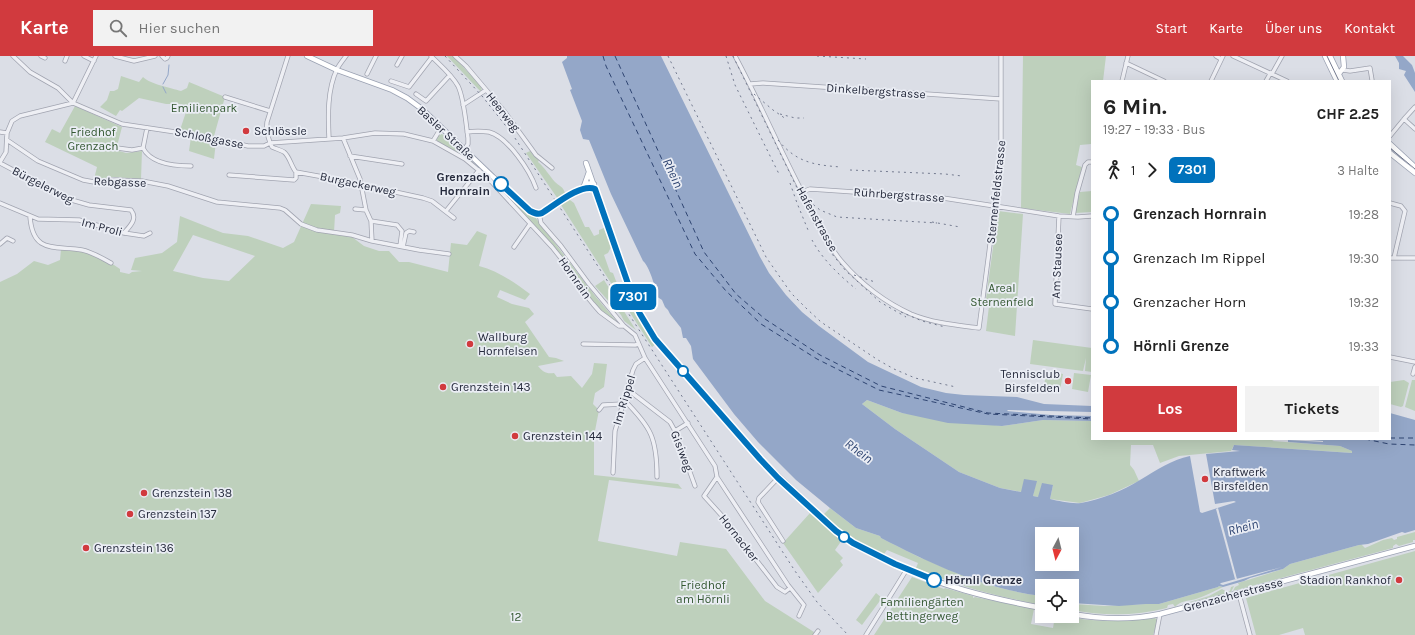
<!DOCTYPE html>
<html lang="de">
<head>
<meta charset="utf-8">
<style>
	body { margin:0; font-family:Karla,sans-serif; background:#f2f2f2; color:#222; height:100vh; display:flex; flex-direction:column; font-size:15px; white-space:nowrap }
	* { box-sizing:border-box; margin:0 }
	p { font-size:13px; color:#767676 }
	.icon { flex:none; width:22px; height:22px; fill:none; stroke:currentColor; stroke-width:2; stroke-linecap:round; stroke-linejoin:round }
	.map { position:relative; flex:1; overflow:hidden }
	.drawer { position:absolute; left:1091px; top:24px; width:300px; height:360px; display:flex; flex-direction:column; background:#fff; border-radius:0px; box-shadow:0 4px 16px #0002 }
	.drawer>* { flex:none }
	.badge { padding:0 8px; border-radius:6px; font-size:14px; line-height:26px }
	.needle { width:26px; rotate:187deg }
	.buttons { position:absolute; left:1035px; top:471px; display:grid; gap:8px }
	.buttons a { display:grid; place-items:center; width:44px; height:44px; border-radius:0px; background:#fff; box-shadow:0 4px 16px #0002; font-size:20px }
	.map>.badge { position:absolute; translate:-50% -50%; box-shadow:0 0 0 2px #fff }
	.legs { display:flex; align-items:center; gap:6px; height:44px; padding:0 12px; font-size:13px }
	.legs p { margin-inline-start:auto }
	.head { display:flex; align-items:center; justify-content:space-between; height:68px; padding:0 12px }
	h1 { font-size:22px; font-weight:700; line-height:30px }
	.cta { display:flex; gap:8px; margin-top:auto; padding:8px 12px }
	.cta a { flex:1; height:46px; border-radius:0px; background:#d13a3e; color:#fff; font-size:16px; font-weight:700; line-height:46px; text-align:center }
	.cta a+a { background:#f2f2f2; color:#222 }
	ul { padding:0 12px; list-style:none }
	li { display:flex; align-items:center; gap:14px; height:44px; font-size:15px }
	li i { display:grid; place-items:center; width:6px; height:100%; margin:0 5px; background:currentColor }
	li i::after { content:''; width:10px; height:10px; margin:-5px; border:3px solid; border-radius:50%; background:#fff }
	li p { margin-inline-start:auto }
	li:first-child i { background:linear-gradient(#0000 50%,currentColor 0) }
	li:last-child i { background:linear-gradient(currentColor 50%,#0000 0) }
	header { display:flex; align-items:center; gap:24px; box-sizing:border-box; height:56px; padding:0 20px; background:#d13a3e; color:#fff }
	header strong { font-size:19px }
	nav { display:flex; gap:22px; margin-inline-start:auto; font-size:14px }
	.search { width:280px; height:36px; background:#f2f2f2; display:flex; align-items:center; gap:10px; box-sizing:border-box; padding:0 14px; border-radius:0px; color:#767676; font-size:15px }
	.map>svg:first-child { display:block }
	.green { fill:#bed0bc; fill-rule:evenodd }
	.water { fill:#94a7c8; fill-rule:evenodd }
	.pier { fill:#dbdee6 }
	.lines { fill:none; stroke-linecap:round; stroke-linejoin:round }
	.stream { stroke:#94a7c8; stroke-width:1 }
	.ferry { stroke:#2e4471; stroke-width:1; stroke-dasharray:5 4; stroke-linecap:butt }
	.minor-casing { stroke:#a1a4b0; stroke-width:5 }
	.major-casing { stroke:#9aa1b2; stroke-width:6 }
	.minor { stroke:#eeeff4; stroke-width:3.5 }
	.major { stroke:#fff; stroke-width:4.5 }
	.tram { stroke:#747b90; stroke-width:1 }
	.rail { stroke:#747b90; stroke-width:1; stroke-dasharray:2 4; stroke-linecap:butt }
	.line-1-casing { stroke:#fff; stroke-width:9 }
	.line-1 { stroke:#0072bc; stroke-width:6 }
	.poi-dot { fill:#d13a3e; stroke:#eaedf4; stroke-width:1.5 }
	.stop-1-dot { fill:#fff; stroke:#0072bc; stroke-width:2 }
	.labels { text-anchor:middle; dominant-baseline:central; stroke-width:3.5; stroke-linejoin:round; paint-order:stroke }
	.street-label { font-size:12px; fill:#252a3c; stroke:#eaedf4 }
	.park-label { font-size:12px; fill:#345832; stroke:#eaedf4 }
	.poi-label { font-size:12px; fill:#252a3c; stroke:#eaedf4; text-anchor:start }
	.stop-label { font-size:12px; font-weight:bold; fill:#252a3c; stroke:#eaedf4; text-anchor:end }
	.water-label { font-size:13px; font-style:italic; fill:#2e4471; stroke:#eaedf4 }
</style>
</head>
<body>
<header>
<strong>Karte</strong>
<div class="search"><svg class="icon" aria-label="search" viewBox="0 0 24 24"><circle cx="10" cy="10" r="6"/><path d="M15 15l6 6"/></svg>Hier suchen</div>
<nav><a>Start</a><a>Karte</a><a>Über uns</a><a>Kontakt</a></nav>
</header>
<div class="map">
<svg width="1415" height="579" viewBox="0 0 1415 579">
	<rect width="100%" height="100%" fill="#dbdee6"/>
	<!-- green -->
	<path class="green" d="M447,0H453L482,31L481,36Z
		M1023,0H1106L1103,25H1092V83L1091,88L1080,89L1076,109L1082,111L1070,158L1021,152Z
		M121,20L139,26L143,21C150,28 171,32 181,35L187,32L189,26L225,41L214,80L180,74L187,53L183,49L177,48H166L139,42L122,55L120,54L116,60L100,51L107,44L110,35H114L118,33Z
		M75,50L122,71L116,94L126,97L142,95L141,123L114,121L94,123L97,111L45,86L52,73L60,77Z
		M441,78L444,79L481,114L437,85V81Z
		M191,81L216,85L214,103L189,95Z
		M530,95L534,100H535L539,104L538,106C545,112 549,119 555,126C559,130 563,130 565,137L558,143L526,97Z
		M500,130L535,161L596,241L618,267L603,257L589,240L555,193L499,131Z
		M1092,135V156L1075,157L1080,136Z
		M567,144H570L574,147L585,171H589L594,180L599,178V174L604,172L611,191L608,197L604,199L610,216L613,217L616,225L630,249L656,288L652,291L561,149Z
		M311,148L341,150L340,157L335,159L334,176L348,178L364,190L379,195H389L399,206H409L448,216L451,187L467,189L477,175L487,179L479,210C498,215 514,226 530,238L525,244L500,234L497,241L512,248L529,252L534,258L525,266L549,301L556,302L564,305L538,310C543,316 546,318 554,317L557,321L571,320L582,332L592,318L594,307L607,308L604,331L595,337L593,348L599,354L594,380V419L678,428L682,433L609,424L598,485L677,500L680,486L726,493L765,545L814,576L813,579H0V226L17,218L34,205L48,209L60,204L61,193L83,194L111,207L120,213V216L129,218L132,216L142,215L131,214L135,202L162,197L177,186L180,160L223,177L248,180L283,192L294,186ZM193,179L255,200L229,225L203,222L173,215Z
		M998,155L1023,158L1015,280L986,275L989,250H985Z
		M604,224L634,271L636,274L624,265L621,259L595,230Z
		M1033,284L1092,292V316L1085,315L1086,302L1083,315L1030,308Z
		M1046,315L1063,318L1060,334L1044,332Z
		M1074,317L1091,319L1088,336L1072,333Z
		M1404,324L1409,327L1403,350L1401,351L1390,348V326Z
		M1412,324H1415V355L1405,351Z
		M867,344L902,357L1002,370L1043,364L1092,365V383H1276L1272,385L1340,390L1352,395L1353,397L1234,389L1231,395L1179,400L1160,407L1153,389H1131L1130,409L1134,414L1139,425L1109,439L1080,447L1050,443L1053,429L1038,441L1033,440L1036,425L1022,436L1000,432L959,416L895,373L862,348Z
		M830,452L856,472L880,480L881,482L921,502L925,503C963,521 1000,535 1042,540V549C996,540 959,531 916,512L918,507L887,494L881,502L880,501L881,498L851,482L823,459Z
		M810,457L834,478L842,484L835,494L843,502L840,505L843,509L818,537L783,487Z
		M1415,476V484H1413V486L1399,490L1396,488L1393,490V492L1233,535L1235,531L1239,529L1238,527L1283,513L1290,508L1359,489L1361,488L1365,492L1383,484L1392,482L1394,484L1397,483V481Z
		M1415,495V579H1305L1303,572L1279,579H1256L1246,542Z
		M912,521L944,533L945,532L973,540V542L975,541L1034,553L1031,568L1053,572L1055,560C1067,560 1078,563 1090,564C1111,565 1134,565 1155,562L1158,564L1153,579H874Z
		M1219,530L1223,531C1214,535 1205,540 1196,543C1188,545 1180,545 1175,551L1173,548L1168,549L1167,552C1136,560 1103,560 1072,554V548L1105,550L1146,548H1159L1218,531Z
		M1234,530L1231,536L1180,549L1209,540L1222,533L1227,536L1230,535L1231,531Z
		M876,537L882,542L862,569L856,564Z"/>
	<!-- water -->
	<path class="water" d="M567,0H661L760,201L769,217L786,239L802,256L819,270L868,306L921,331L946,337L964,339L1017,341L1044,348L1092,350V356L1008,354L1007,355L1051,359L1092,360V365L1043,364L1002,370L948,367L902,357L867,344L862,348L895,373L959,416L1000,432L1021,436L1024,423L1037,425L1033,440L1038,441L1042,427L1053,429L1050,443C1059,445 1071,448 1081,447C1100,444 1124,434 1140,424C1157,414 1171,404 1190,400L1200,456L1202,457L1236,446L1234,445L1215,448L1206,398L1240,395L1232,394L1234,389L1352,397V395L1340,390L1288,386V384L1323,386V385L1296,383H1390V357L1415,364V474L1405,477L1402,476L1368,488L1359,489L1290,508L1283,513L1250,522L1244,525L1223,531L1219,530L1218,531L1159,548H1146L1119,550L1072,547V530H1042V540C984,533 932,508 881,482L880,480L856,472L830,452L796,424L758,386L734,358L693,303L691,290L686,282H683L681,272L670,258L668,254L665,251L662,244L656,240C656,231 649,210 643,205L611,138L589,84L583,83L580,74L582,65L570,34L572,33L562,6L567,2ZM1042,478H1072V508H1042ZM1282,511L1223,529L1220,528L1221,527Z
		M1395,0H1403L1412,9L1415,17V36L1404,19L1406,15L1399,13V7Z"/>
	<!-- pier -->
	<path class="pier" d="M1218,452L1237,523H1235L1216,453Z"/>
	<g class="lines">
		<!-- stream -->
		<path class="stream" d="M163,28L168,19L169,9
			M163,31L166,37"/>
		<!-- ferry -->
		<path class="ferry" d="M603,0L606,10L695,198L726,235L761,268L817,303L879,334L988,358L1092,363
			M615,0L704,196L736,238L765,263L820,299L881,330L988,357L1092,362
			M1390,382H1415
			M1365,383L1389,388L1415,389"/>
		<defs>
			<path id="minor" d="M13,0L30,16L58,32L73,47L122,68L202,80L248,90H264L270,87L343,82L375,77L404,78L433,85L441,72
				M41,0L45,2
				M84,0L94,5
				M115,0L134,5L155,0
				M162,0L165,3L167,2L168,0
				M288,0L267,66C266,75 268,83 272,91C276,93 281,94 284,96C290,101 291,110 296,116L340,124L423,142L432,145L454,162
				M431,0C440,9 452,19 458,30C464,42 466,68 468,82V88L464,94
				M455,0L466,10L504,55L536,99L552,112
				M735,0C761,48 782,99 808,147C818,168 828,190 843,207C861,228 886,247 911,258C933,267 956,269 979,272L999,120L1001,94V0
				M1216,0L1221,3
				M1233,0L1287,25
				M65,5L67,0
				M1126,7L1164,25
				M397,9L402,0
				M1343,14L1350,15L1370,12L1372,24
				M367,18L376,0
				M391,25L409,31L432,1
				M1122,25L1128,0
				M1211,25L1223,0
				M1266,25L1270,18L1273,16L1282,0
				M750,28L763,27L1001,43
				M416,38L426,45L450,19
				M225,41L270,55
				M73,47L96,0
				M463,49L486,34
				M1404,63L1415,51
				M147,72L143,92C151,108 175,110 191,110
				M0,76L7,77
				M467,76C474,75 482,75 489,76C508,81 530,115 536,132
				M1390,80L1404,63L1415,73
				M343,82L360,123L366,154L371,165L372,185
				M329,83C328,60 327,34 337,13C339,9 343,4 346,0
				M7,84L38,105L83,124L94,126L115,124L142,125L168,130L217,146L280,152L285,154L301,168L317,174L352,179L372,185L419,194L449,198
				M433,85L465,103L488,122L552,191L564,206L579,231L593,248L600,256L619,270H624
				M117,92L132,94L143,92
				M350,100L402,108
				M0,106L6,96L7,77L12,65L20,60L73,47
				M0,107L68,143L89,149L131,154C138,163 130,170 124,177
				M229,119L294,124L296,122V116
				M802,136L810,133L943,142L1059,160L1078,161L1092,160
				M0,147L38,163L79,164L124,177L144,180L150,177
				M1390,147L1401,150L1405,155L1394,202
				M355,153L366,154
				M446,155L479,114
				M539,158L541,167L561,190L589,228L624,270L635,279L645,302L715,410L717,421L704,440L724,462L777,531L785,536L790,532
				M1059,160L1055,248L1092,253
				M30,161C33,199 56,189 82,194C92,196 102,202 111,207
				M1073,161L1077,137L1085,109L1088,106H1092
				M371,165L397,169L402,175L400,190
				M0,188L7,182L13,185
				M403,191L406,177L409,175L414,176
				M514,191L530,168
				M1390,202H1415
				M583,288L635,289L639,288
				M1390,301L1415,306
				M1413,318L1415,311
				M627,333L670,366L675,375L695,430
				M624,344C651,371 657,382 657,421
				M599,354L603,349L622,348
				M675,375L688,367
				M613,417L615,375L633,314L636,308L645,302
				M717,421L788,529L804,549L799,560
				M778,422L759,442L758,446L783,485
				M1239,538L1250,579
				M815,579L818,575
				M866,579L907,513
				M1156,579L1160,558"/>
			<path id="major" d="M307,0L337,14L392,34L407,42L422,53L493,121L534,157H542L581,133C584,129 589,126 594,128
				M1325,0L1337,25
				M1330,0L1342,25
				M1338,19L1344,11L1343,0
				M1390,88L1415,111
				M1390,97L1415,117
				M586,107L634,245L640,258L655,283L760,403L839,477L857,490L883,503
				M584,130L589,116
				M581,133L591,131L595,133
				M890,506C940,530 988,542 1042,552
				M1072,558C1100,563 1132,564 1160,558L1415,490"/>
		</defs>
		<!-- minor casing -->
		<use href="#minor" class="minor-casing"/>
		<!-- major casing -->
		<use href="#major" class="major-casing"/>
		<!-- minor -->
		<use href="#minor" class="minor"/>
		<!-- major -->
		<use href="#major" class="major"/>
		<!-- tram -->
		<path class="tram" d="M1327,0L1339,25
			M1390,92L1415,113"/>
		<!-- rail -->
		<path class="rail" d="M445,0L482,40L513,79L795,515L817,546L848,579
			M668,0L766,201L791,237L807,253L821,266L878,304L894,313L915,322L956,331
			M726,0L735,29L779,118
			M733,0L816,171L832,198L846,215L880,246L906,261
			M817,0L866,3
			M754,38L773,54L786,63
			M780,58L795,62H804
			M778,84C796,106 813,109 841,111
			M850,114L945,118L962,120
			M790,127L797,147L808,174
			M804,141L820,154L837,161L937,167
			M932,166L960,171
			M812,184C822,203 840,220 856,233
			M854,219L875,226
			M901,256L922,265L945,271"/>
	</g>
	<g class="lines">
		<defs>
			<path id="line-1" d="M501,128L530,155C534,157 538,159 542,157C555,149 581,127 595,133L634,245L640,258L655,283L760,403L778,422L836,475L853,487L895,508L934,524"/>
		</defs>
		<!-- line-1 casing -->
		<use href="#line-1" class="line-1-casing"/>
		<!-- line-1 -->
		<use href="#line-1" class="line-1"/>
	</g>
	<!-- markers -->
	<g class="poi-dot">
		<circle cx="246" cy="75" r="4"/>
		<circle cx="470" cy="288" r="4"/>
		<circle cx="1068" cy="325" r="4"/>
		<circle cx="443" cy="331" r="4"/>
		<circle cx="515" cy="380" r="4"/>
		<circle cx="1205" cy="423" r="4"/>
		<circle cx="144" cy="437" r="4"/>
		<circle cx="130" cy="458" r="4"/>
		<circle cx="86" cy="492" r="4"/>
		<circle cx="1399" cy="524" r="4"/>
	</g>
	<g class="stop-1-dot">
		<circle cx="501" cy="128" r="7"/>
		<circle cx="683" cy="315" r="5"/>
		<circle cx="844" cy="481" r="5"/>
		<circle cx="934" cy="524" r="7"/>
	</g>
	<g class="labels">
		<!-- street labels -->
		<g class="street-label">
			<text transform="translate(876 35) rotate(4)">Dinkelbergstrasse</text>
			<text transform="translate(503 56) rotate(52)">Heerweg</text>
			<text transform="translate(446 77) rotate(43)">Basler Straße</text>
			<text transform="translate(209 82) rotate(11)">Schloßgasse</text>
			<text transform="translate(120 126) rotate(2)">Rebgasse</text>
			<text transform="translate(358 128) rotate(12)">Burgackerweg</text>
			<text transform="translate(43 129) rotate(27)">Bürgelerweg</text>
			<text transform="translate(996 136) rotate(-84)">Sternenfeldstrasse</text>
			<text transform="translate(899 139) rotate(4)">Rührbergstrasse</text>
			<text transform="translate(817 163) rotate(61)">Hafenstrasse</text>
			<text transform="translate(102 171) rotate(15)">Im Proli</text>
			<text transform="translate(1057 210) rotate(-88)">Am Stausee</text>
			<text transform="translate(575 222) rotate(55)">Hornrain</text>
			<text transform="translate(624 344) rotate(-73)">Im Rippel</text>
			<text transform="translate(682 395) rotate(69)">Gisiweg</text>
			<text transform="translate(739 482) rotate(52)">Hornacker</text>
			<text transform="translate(1233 539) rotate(-15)">Grenzacherstrasse</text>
		</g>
		<!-- park labels -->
		<g class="park-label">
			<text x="204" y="52">Emilienpark</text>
			<text x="93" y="76">Friedhof<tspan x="93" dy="14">Grenzach</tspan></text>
			<text x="1002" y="232">Areal<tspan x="1002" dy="14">Sternenfeld</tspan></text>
			<text x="703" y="529">Friedhof<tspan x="703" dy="14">am Hörnli</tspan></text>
			<text x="922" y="546">Familiengärten<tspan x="922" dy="14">Bettingerweg</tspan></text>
			<text x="516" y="561">12</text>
		</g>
		<!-- poi labels -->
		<g class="poi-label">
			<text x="254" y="75">Schlössle</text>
			<text x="478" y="281">Wallburg<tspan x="478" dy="14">Hornfelsen</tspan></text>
			<text x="1060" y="318" text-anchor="end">Tennisclub<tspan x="1060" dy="14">Birsfelden</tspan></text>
			<text x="451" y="331">Grenzstein 143</text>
			<text x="523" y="380">Grenzstein 144</text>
			<text x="1213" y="416">Kraftwerk<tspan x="1213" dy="14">Birsfelden</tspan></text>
			<text x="152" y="437">Grenzstein 138</text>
			<text x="138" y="458">Grenzstein 137</text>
			<text x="94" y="492">Grenzstein 136</text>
			<text x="1391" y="524" text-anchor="end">Stadion Rankhof</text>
		</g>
		<!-- stop labels -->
		<g class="stop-label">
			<text x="490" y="121">Grenzach<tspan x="490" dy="14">Hornrain</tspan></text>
			<text x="945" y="524" text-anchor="start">Hörnli Grenze</text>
		</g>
		<!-- water labels -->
		<g class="water-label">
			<text transform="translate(673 117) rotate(65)">Rhein</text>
			<text transform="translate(859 395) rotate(37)">Rhein</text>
			<text transform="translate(1243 471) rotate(-15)">Rhein</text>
		</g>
	</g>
</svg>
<div class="buttons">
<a><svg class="needle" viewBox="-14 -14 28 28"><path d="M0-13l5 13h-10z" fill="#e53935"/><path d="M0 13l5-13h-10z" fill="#767676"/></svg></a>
<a><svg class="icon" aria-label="locate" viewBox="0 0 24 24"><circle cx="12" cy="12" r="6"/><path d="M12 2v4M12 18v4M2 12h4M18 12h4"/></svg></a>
</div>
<b class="badge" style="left:633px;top:241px;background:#0072bc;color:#fff">7301</b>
<section class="drawer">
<div class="head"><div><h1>6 Min.</h1><p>19:27 – 19:33 · Bus</p></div><b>CHF 2.25</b></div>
<div class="legs"><svg class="icon" aria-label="walk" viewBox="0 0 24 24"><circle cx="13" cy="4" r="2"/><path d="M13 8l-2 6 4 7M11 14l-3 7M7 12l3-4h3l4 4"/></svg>1<svg class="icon" aria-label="forward" viewBox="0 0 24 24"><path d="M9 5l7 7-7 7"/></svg><b class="badge" style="background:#0072bc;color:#fff">7301</b><p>3 Halte</p></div>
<ul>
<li><i style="color:#0072bc"></i><b>Grenzach Hornrain</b><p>19:28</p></li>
<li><i style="color:#0072bc"></i><span>Grenzach Im Rippel</span><p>19:30</p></li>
<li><i style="color:#0072bc"></i><span>Grenzacher Horn</span><p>19:32</p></li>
<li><i style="color:#0072bc"></i><b>Hörnli Grenze</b><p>19:33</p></li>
</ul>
<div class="cta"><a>Los</a><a>Tickets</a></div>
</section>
</div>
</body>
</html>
